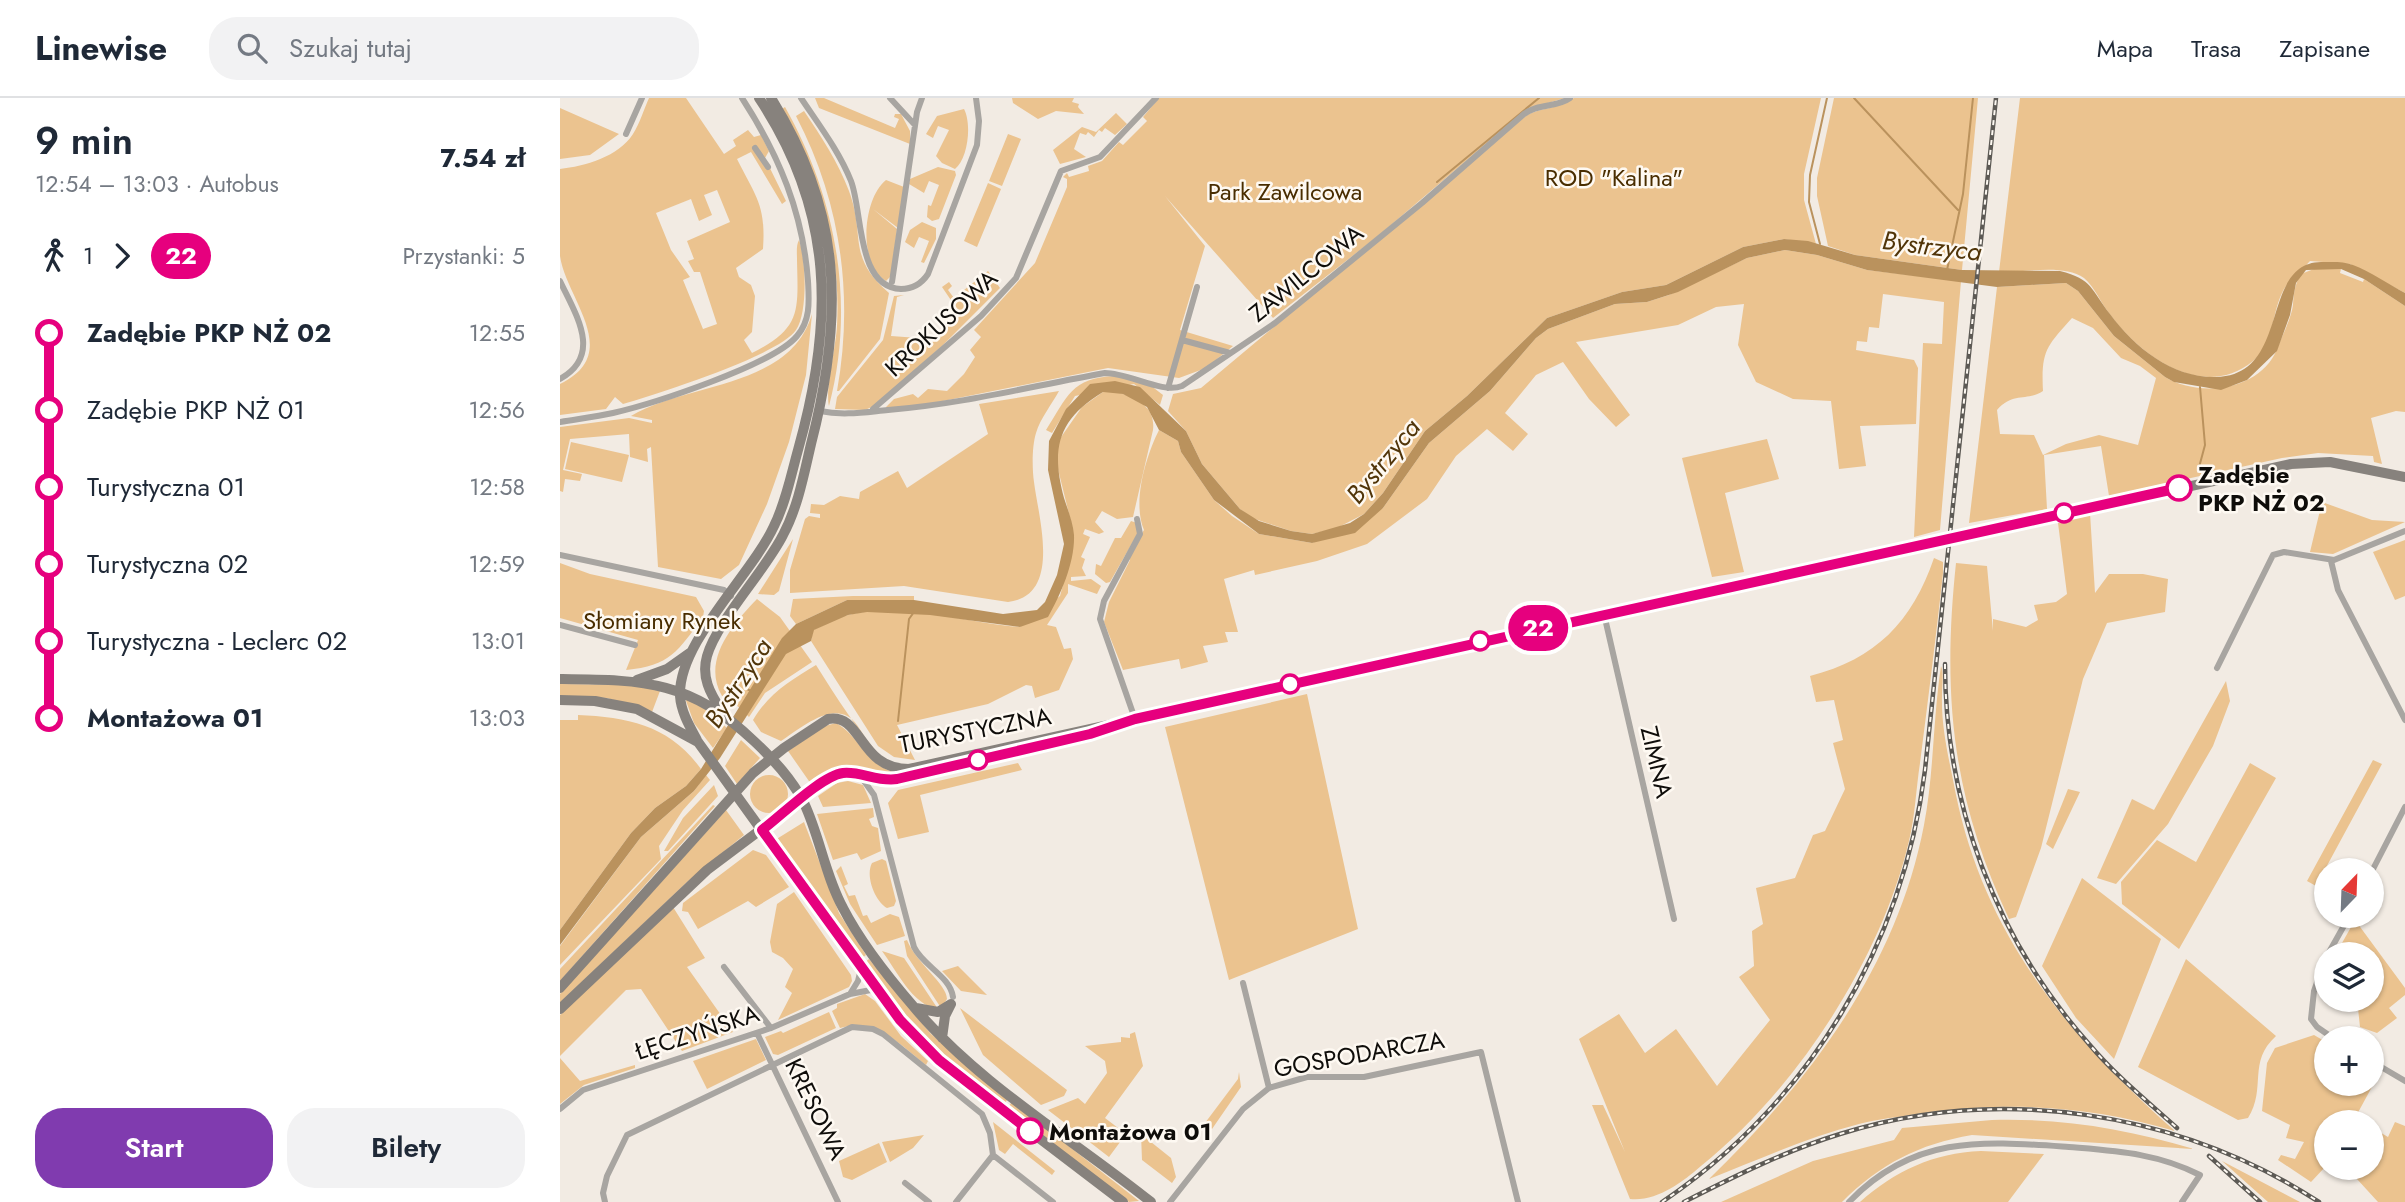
<!DOCTYPE html>
<html lang="pl">
<head>
<meta charset="utf-8">
<style>
	body { margin:0; font-family:Jost,sans-serif; background:#f2f2f3; color:#1f2937; height:100vh; display:flex; flex-direction:column; font-size:26px; white-space:nowrap }
	* { box-sizing:border-box; margin:0 }
	p { font-size:23px; color:#747a83 }
	.icon { flex:none; width:38px; height:38px; fill:none; stroke:currentColor; stroke-width:2; stroke-linecap:round; stroke-linejoin:round }
	.map { position:relative; flex:1; overflow:hidden }
	.sheet { display:flex; flex-direction:column; background:#fff; width:560px }
	.sheet>* { flex:none }
	.badge { padding:0 14px; border-radius:23px; font-size:24px; line-height:46px }
	.needle { width:46px; rotate:23deg }
	.fabs { position:absolute; left:1754px; top:760px; display:grid; gap:14px }
	.fabs a { display:grid; place-items:center; width:70px; height:70px; border-radius:50%; background:#fff; box-shadow:0 2px 5px #0004; font-size:35px }
	.map>.badge { position:absolute; translate:-50% -50%; box-shadow:0 0 0 4px #fff }
	.legs { display:flex; align-items:center; gap:10px; height:77px; padding:0 35px; font-size:23px }
	.legs p { margin-inline-start:auto }
	.overview { display:flex; align-items:center; justify-content:space-between; height:119px; padding:0 35px }
	h1 { font-size:38px; font-weight:600; line-height:52px }
	.button { display:flex; gap:14px; margin-top:auto; padding:14px 35px }
	.button a { flex:1; height:80px; border-radius:28px; background:#803baf; color:#fff; font-size:28px; font-weight:600; line-height:80px; text-align:center }
	.button a+a { background:#f2f2f3; color:#1f2937 }
	ul { padding:0 35px; list-style:none }
	li { display:flex; align-items:center; gap:24px; height:77px; font-size:26px }
	li i { display:grid; place-items:center; width:10px; height:100%; margin:0 9px; background:currentColor }
	li i::after { content:''; width:18px; height:18px; margin:-9px; border:5px solid; border-radius:50%; background:#fff }
	li p { margin-inline-start:auto }
	li:first-child i { background:linear-gradient(#0000 50%,currentColor 0) }
	li:last-child i { background:linear-gradient(currentColor 50%,#0000 0) }
	header { display:flex; align-items:center; gap:42px; box-sizing:border-box; height:98px; padding:0 35px; background:#fff; border-bottom:2px solid #e0e1e3 }
	header strong { font-size:33px }
	nav { display:flex; gap:38px; margin-inline-start:auto; font-size:24px }
	.search { width:490px; height:63px; background:#f2f2f3; display:flex; align-items:center; gap:18px; box-sizing:border-box; padding:0 24px; border-radius:28px; color:#747a83; font-size:26px }
	main { display:flex; flex:1; min-height:0 }
	.map>svg:first-child { display:block }
	.green { fill:#ebc38f; fill-rule:evenodd }
	.water { fill:#ba925d }
	.lines { fill:none; stroke-linecap:round; stroke-linejoin:round }
	.stream { stroke:#ba925d; stroke-width:2 }
	.street { stroke:#a8a5a1; stroke-width:6 }
	.secondary { stroke:#87827d; stroke-width:10 }
	.rail-casing { stroke:#5d5a55; stroke-width:4.5 }
	.rail { stroke:#fef9f2; stroke-width:2; stroke-dasharray:5; stroke-linecap:butt }
	.line-1-casing { stroke:#fff; stroke-width:16 }
	.line-1 { stroke:#e6007e; stroke-width:10 }
	.stop-1-dot { fill:#fff; stroke:#e6007e; stroke-width:3.5 }
	.labels { text-anchor:middle; dominant-baseline:central; stroke-width:5; stroke-linejoin:round; paint-order:stroke }
	.park-label { font-size:24px; fill:#492d00; stroke:#fef9f2 }
	.street-label { font-size:24px; fill:#0f0d0a; stroke:#fef9f2 }
	.stop-label { font-size:24px; font-weight:bold; fill:#0f0d0a; stroke:#fef9f2; text-anchor:start }
	.water-label { font-size:26px; font-style:italic; fill:#513509; stroke:#fef9f2 }
</style>
</head>
<body>
<header>
<strong>Linewise</strong>
<div class="search"><svg class="icon" aria-label="search" viewBox="0 0 24 24"><circle cx="10" cy="10" r="6"/><path d="M15 15l6 6"/></svg>Szukaj tutaj</div>
<nav><a>Mapa</a><a>Trasa</a><a>Zapisane</a></nav>
</header>
<main>
<section class="sheet">
<div class="overview"><div><h1>9 min</h1><p>12:54 – 13:03 · Autobus</p></div><b>7.54 zł</b></div>
<div class="legs"><svg class="icon" aria-label="walk" viewBox="0 0 24 24"><circle cx="13" cy="4" r="2"/><path d="M13 8l-2 6 4 7M11 14l-3 7M7 12l3-4h3l4 4"/></svg>1<svg class="icon" aria-label="forward" viewBox="0 0 24 24"><path d="M9 5l7 7-7 7"/></svg><b class="badge" style="background:#e6007e;color:#fff">22</b><p>Przystanki: 5</p></div>
<ul>
<li><i style="color:#e6007e"></i><b>Zadębie PKP NŻ 02</b><p>12:55</p></li>
<li><i style="color:#e6007e"></i><span>Zadębie PKP NŻ 01</span><p>12:56</p></li>
<li><i style="color:#e6007e"></i><span>Turystyczna 01</span><p>12:58</p></li>
<li><i style="color:#e6007e"></i><span>Turystyczna 02</span><p>12:59</p></li>
<li><i style="color:#e6007e"></i><span>Turystyczna - Leclerc 02</span><p>13:01</p></li>
<li><i style="color:#e6007e"></i><b>Montażowa 01</b><p>13:03</p></li>
</ul>
<div class="button"><a>Start</a><a>Bilety</a></div>
</section>
<div class="map">
<svg width="1845" height="1104" viewBox="0 0 1845 1104">
	<rect width="100%" height="100%" fill="#f2ebe3"/>
	<!-- green -->
	<path class="green" d="M89,0H126L164,56L176,48L173,42L188,32L194,39L201,37L209,53L205,60L226,103L222,106L191,54L177,61C196,99 206,107 203,151L176,170L179,179L191,187L195,198L192,234L184,242L192,255C242,230 238,213 237,162C237,155 236,147 239,142C246,161 248,215 236,232C218,258 96,296 63,306L55,299L46,311L0,317V286C64,255 6,201 0,158C0,130 0,99 0,71C25,68 58,59 73,36C80,25 84,11 89,0ZM157,92L170,124L127,143L134,161L128,163L134,174H140L157,226L143,231L123,182L130,179L111,152L96,115L131,101L139,123L152,117L144,97Z
		M255,0H264L335,30L339,21L334,19L335,16H341L350,33V46L259,10Z
		M452,0H514L512,4L519,6L518,9L524,16L496,13L478,21L453,5Z
		M599,0H1005L967,11L818,138L713,220L605,98L645,148L620,232L673,248L646,270L619,280L548,270L363,307L325,310L334,301L353,296L358,300L368,291L387,293L404,276L415,259L410,252L421,239L414,232L475,165L507,89V81L503,79L507,75L509,79L529,73L528,68L542,63L559,44L563,47L587,23L583,19Z
		M1014,0H1261L1244,76V102L1256,146L1224,141L1183,149L1106,187L1062,194L987,220L907,298L865,333L823,395L804,416L777,430L752,436L731,433L692,420L680,411L642,366L626,333L608,313L613,296L641,290L967,17C983,9 999,11 1014,0Z
		M1274,0H1418L1402,172L1295,157L1268,148L1257,98V80Z
		M1460,0H1845V195L1790,166L1750,163C1742,172 1730,181 1724,191C1711,214 1715,245 1693,263C1643,304 1580,258 1549,215C1541,205 1534,188 1524,180C1503,165 1463,175 1439,174Z
		M225,9C276,99 296,206 269,308C265,292 276,248 277,228C281,151 260,76 222,11Z
		M0,10L59,36L30,57L0,61Z
		M404,11C412,26 408,61 395,71L382,65L376,58L389,32L378,28L373,40L366,36L377,18Z
		M244,13C261,38 278,64 289,93C306,139 286,158 329,195L320,241L279,293H277C294,198 281,104 236,18Z
		M556,15L567,26L555,37L545,30L542,34L539,32L534,39L528,34L526,37L520,35L514,51L526,59L500,66L493,52L522,29L536,34Z
		M448,36L461,41L442,88L429,83Z
		M378,69L395,73L396,77L379,121L372,123L367,119L368,107L371,108L379,87L369,83L364,95L349,86L350,81Z
		M326,82L344,89L338,130L313,111L337,131L331,178L326,183C297,166 303,100 326,82Z
		M428,85L441,91L417,149L404,143Z
		M362,124L376,130V141L364,165L361,164L369,143L359,139L354,150L345,144L350,132Z
		M1225,152L1257,157L1307,172L1401,183L1380,432L1354,439L1363,245L1382,246L1384,204L1323,196L1319,230L1309,229L1307,244L1297,243L1296,252L1354,262L1358,270L1356,326L1300,328L1306,368L1279,371L1271,303L1233,301L1196,284L1178,247L1184,206L1156,209L1118,227L1016,244L1070,317L1056,329L1029,301L1003,264L976,277L945,315L968,336L953,353L927,331L896,358L867,401L807,446L757,463L695,477L694,472L664,481L678,534H665L668,544L643,548L648,564L621,571L619,561L563,572L544,524L549,504L570,462L568,457L584,432C572,404 586,358 599,332L618,343L621,354L654,402L672,418L699,436L752,445L823,410L869,345L930,293L976,240L988,231L1055,206L1087,204L1109,197L1187,160Z
		M1754,171H1781L1780,175L1803,184L1804,181L1845,208V314L1836,313L1811,320L1822,366L1814,364L1813,358L1758,355L1722,360L1549,398L1541,348L1484,357L1487,411L1409,425L1437,189L1506,185L1518,193L1554,238L1605,279C1640,300 1700,293 1717,251C1722,238 1732,219 1733,206C1734,194 1735,186 1741,176ZM1512,220L1533,230L1561,260L1580,268L1596,280L1578,347L1539,337L1506,346L1483,357L1474,337L1440,336L1437,312C1454,293 1467,304 1483,293C1481,253 1486,249 1512,220Z
		M428,173L440,190L382,248L314,308L305,312L275,311L277,299L323,242L334,198L344,197L337,199L331,238L372,241L401,217L382,189L389,184L392,188L388,192L394,200Z
		M252,216L246,277L229,344L207,406L179,467L161,481L98,469L91,349L87,351L88,364L70,359L69,336L10,341L3,372L22,376L20,383L5,381L3,394L0,393V329L69,320L92,325V322L71,318C128,284 230,291 252,216Z
		M555,278L590,287L603,297L600,307L574,286L515,298L492,335L486,332C508,298 511,280 555,278Z
		M499,293C492,306 480,321 476,335C472,348 472,370 474,384C478,418 503,498 448,504L344,488L230,495V472L245,421L249,418L260,420V416L250,415L251,406L264,407L280,398L299,401L300,394L338,373L347,390L428,336L419,306Z
		M554,293C574,299 596,307 593,332L573,419L557,421L542,413L535,424L544,434L539,436L525,431L523,436L530,439L521,459L525,461L522,470L526,478L511,479V483L531,481L541,488L537,496L508,486V495L487,527L496,529L504,551L511,550L513,561L499,592L475,600L472,588L466,587L428,606L337,627L355,662L334,659L318,648L251,543L253,532C265,527 276,520 288,517C339,503 408,525 460,529L500,498L513,449L512,428L496,363L499,342L522,309L543,294Z
		M1207,341L1219,381L1165,395L1184,474L1152,479L1122,360Z
		M11,344L69,357L62,384L5,371Z
		M1762,404L1812,422L1845,424L1773,456L1750,454Z
		M1530,415L1535,495L1549,476H1583L1608,481L1605,514L1547,525L1523,581L1481,750L1456,819L1449,821C1392,699 1382,598 1396,465L1427,468L1433,533V521L1466,529L1478,522L1474,507L1496,504L1507,496L1498,425Z
		M571,423L577,425L579,433L550,484L546,485L535,476L536,466L541,468L555,440H561Z
		M233,441L219,493L214,497L198,496Z
		M1845,442V498L1835,502L1813,454Z
		M1374,460L1383,464V475C1376,539 1368,602 1360,665C1356,691 1355,718 1349,743C1321,862 1236,992 1141,1068C1123,1084 1096,1104 1070,1101L1032,1007H1043L1065,1054L1019,941L1059,916L1085,955L1116,931L1157,988L1210,922L1179,879L1194,868L1192,833L1203,826L1196,790L1235,780L1253,737L1265,733L1285,691L1273,645L1283,642L1274,602L1256,604L1250,578C1316,561 1352,524 1374,460Z
		M0,465L30,476L136,499L144,513L143,519C118,553 110,568 66,572L78,542L0,520Z
		M293,498H354V502H287L236,526L230,518L233,501Z
		M197,501L220,519L252,564L205,595L189,619L169,600L162,598C141,562 174,525 197,501Z
		M256,567C276,599 298,633 323,661C311,650 306,640 297,627C277,598 241,630 221,643L201,634L193,622C209,595 230,583 256,567Z
		M1381,568C1384,574 1382,588 1382,598C1381,631 1390,665 1396,697C1425,838 1510,941 1615,1033C1527,1007 1447,1003 1357,1016C1338,1019 1318,1021 1299,1026C1248,1039 1198,1062 1149,1081C1250,983 1337,868 1364,727C1374,675 1373,620 1381,568Z
		M1666,583L1670,603L1653,648L1608,726L1556,786L1537,780L1572,701L1594,712Z
		M0,586L74,587L100,593L92,614L47,600L0,598Z
		M747,596L798,831L669,882L605,629Z
		M125,600L147,612L167,630L153,650L134,625Z
		M18,617C69,619 110,628 141,671L126,688L95,710L71,735L0,832V622H18Z
		M276,625C300,638 304,666 334,674V677C294,681 295,656 251,686L228,653L265,628Z
		M181,642L200,660L177,686L165,668Z
		M1813,662L1822,666L1756,788L1747,783Z
		M458,665L462,672L360,697L369,734L338,741L328,705L338,692Z
		M1690,665L1716,680L1619,851L1562,806L1561,784L1597,742L1636,764Z
		M146,677L150,682L123,712L99,748L101,761L0,867V848L81,739L134,693Z
		M190 696a19 19 0 1 1 38 0a19 19 0 1 1-38 0Z
		M288,683L303,687L311,705L263,709L258,698L277,685Z
		M154,687L158,698L108,753H104L123,720Z
		M1508,691L1520,694L1493,751L1486,746Z
		M153,707L155,708L0,883V871Z
		M313,710L314,719L309,721L312,728L318,730L321,753L301,762L297,755L273,762L257,716Z
		M166,712L184,737L127,784L0,905V896Z
		M244,724L279,815L306,857L301,861L215,742Z
		M193,752L206,757L229,789L196,809L188,803L138,831L128,814L122,813L123,805Z
		M322,761L326,763L336,803L334,808L327,810C315,803 305,778 312,765Z
		M281,768L288,786L284,788L289,798L295,797L303,818L307,817L311,825L330,816L339,819L345,838L317,847L290,806L276,773Z
		M1522,780L1601,841L1554,961L1516,920L1482,868Z
		M234,794L291,877L292,883L289,889L218,922L232,895L225,889L233,871L223,860L212,854L210,844L217,806Z
		M113,809L145,860L127,869L173,934L122,953L81,891L66,892L0,958V917Z
		M1795,822L1845,890V897L1829,910L1837,920L1817,935L1800,929L1797,901H1811V856H1790L1782,845Z
		M347,842C356,865 387,886 387,901L381,910L347,858L344,843Z
		M322,853L344,860L378,911C352,907 337,873 322,853Z
		M309,861L371,936L448,1001L443,1007C388,963 345,923 304,865Z
		M1626,861L1716,938C1687,964 1707,990 1688,1020L1678,1022L1578,969Z
		M398,868L427,897L401,893L382,873Z
		M305,896L315,903L341,938L368,963L366,967C339,946 316,919 280,930L272,913L277,910V906Z
		M400,910L507,992L504,998L481,1007L423,957Z
		M269,914L276,930L218,957L213,956L205,939L221,933L223,935Z
		M575,934L583,968L545,1020L566,1036L549,1059L488,1012L518,1000L525,1006L547,975L545,963L525,948L561,944V939L570,940V936Z
		M1754,937L1766,944V985H1811V972L1819,976L1795,1020L1801,1024H1766V1068L1751,1084L1718,1062L1721,1057L1735,1061L1744,1044L1726,1040L1730,1027L1702,1013L1707,965L1715,950Z
		M196,941L206,962L147,991L133,963Z
		M0,960L20,983L75,967V970L24,987L0,1006Z
		M679,974L681,989L652,1031L645,1025L678,981Z
		M452,1004L579,1103L569,1104L447,1010Z
		M1432,1022C1503,1020 1566,1031 1634,1051L1412,1037C1359,1046 1320,1066 1282,1104H1161L1253,1063L1334,1042L1342,1030Z
		M433,1024L495,1073L492,1077L453,1046L445,1056L439,1052Z
		M1835,1024L1845,1028V1104H1818L1786,1069H1811V1029L1828,1039Z
		M581,1036L611,1060L616,1079L612,1085L582,1062Z
		M364,1037L353,1050L330,1064L322,1044Z
		M319,1045L327,1064L292,1082L283,1079L279,1063Z
		M1421,1053L1484,1056L1448,1104H1300C1335,1073 1373,1055 1421,1053Z
		M1662,1063L1740,1104H1708Z"/>
	<!-- water -->
	<path class="water" d="M1224,141L1248,143L1295,157L1402,172L1500,173C1533,181 1531,192 1550,216C1575,250 1613,280 1656,279C1732,277 1699,165 1761,164C1772,164 1783,163 1793,167C1811,174 1828,186 1845,195V208L1804,181L1781,171L1746,172L1736,185L1730,217L1717,253L1687,282L1661,292L1614,284L1605,279L1554,238L1518,193L1506,185L1437,189L1307,172L1257,157L1225,152L1187,160L1118,194L1087,204L1055,206L988,231L976,240L930,293L869,345L823,410L795,435L752,445L699,436L654,402L621,354L618,343L599,332L587,309L563,296L543,294C497,322 491,351 504,400C508,412 513,425 514,437C515,464 501,496 488,519L460,529L370,517L307,514L288,517L254,532L251,543L226,556L160,660L134,693L81,739L0,847V832L71,735L95,710L126,688L141,671L222,540L236,526L287,502H354L443,516L477,512L485,504L497,477L504,446L488,372L489,343L506,311L530,286L555,283L580,289L626,333L642,366L680,411L699,423L731,433L752,436L790,425L804,416L823,395L865,333L907,298L987,220L1062,194L1106,187L1183,149Z"/>
	<g class="lines">
		<!-- stream -->
		<path class="stream" d="M1294,0L1398,112
			M877,84L979,0
			M1260,146L1249,104L1250,77L1267,0
			M1387,172L1403,96L1413,0
			M1638,373L1645,347L1640,289
			M185,590L193,594
			M338,623L349,521L354,514"/>
		<!-- street -->
		<path class="street" d="M241,0C259,27 279,53 291,83C303,114 296,189 341,191C353,191 362,185 368,176L417,47L419,23L416,0
			M330,0L355,27
			M66,36L82,0
			M195,50L208,69
			M0,183C16,217 43,257 0,281
			M332,184L357,14L362,0
			M622,242L670,255
			M608,290L637,189
			M313,311L421,218L456,180L501,73L540,59L596,0
			M260,313C283,318 306,314 328,312C402,306 472,288 545,275C569,275 602,296 622,288L715,225L862,105L964,16C979,5 996,10 1010,0
			M0,324C17,321 35,319 53,315C92,306 213,267 237,238C251,222 249,202 248,183C243,115 219,57 182,0
			M0,457L164,492L171,498
			M1771,463L1778,492L1845,622
			M1044,516L1114,821
			M0,527L75,547
			M1657,570L1713,457L1724,454L1774,462L1845,433
			M575,621L540,521L544,503L580,436L577,421
			M299,676L314,697L354,849C363,868 390,878 393,899
			M1811,775L1845,709
			M1768,856L1790,817
			M1766,859L1754,893L1751,921L1757,929L1773,940
			M164,869L211,930
			M683,885L709,990
			M290,896L298,883L301,871
			M197,935L278,1104
			M1811,963L1845,983
			M0,1011L23,992L211,930L290,896L316,891
			M433,1057L493,1104
			M345,1085L369,1104
			M45,1104L43,1095L47,1078L67,1037L292,929L313,931L323,936L422,1016L430,1035L433,1057
			M396,1104L433,1057
			M610,1104L683,1011L709,990L747,979H804L921,954L958,1104
			M1289,1104C1354,1036 1424,1043 1509,1049C1556,1053 1597,1055 1640,1077L1622,1104"/>
		<!-- secondary -->
		<path class="secondary" d="M0,581C85,582 130,582 195,644C214,662 232,681 244,705C260,739 265,777 283,810C301,845 328,879 354,909C416,984 515,1043 591,1104
			M77,582L107,571L131,554
			M0,602L35,603L77,611L138,644L316,891L352,935L395,976L563,1104
			M161,612C150,595 141,579 147,558C157,523 205,473 223,437C238,409 244,376 251,346C284,218 283,115 211,0
			M137,642C130,629 121,614 120,598C118,544 191,478 214,428C226,404 231,377 238,352C274,225 275,114 199,0
			M0,890L193,675L224,650L268,621C303,615 298,671 349,671L1731,366L1770,364L1845,379
			M356,910L378,914L391,906L385,918L382,940
			M0,911L147,772L272,678L293,675L324,682L364,675"/>
		<defs>
			<path id="rail" d="M1385,566C1385,706 1436,841 1529,946C1555,977 1587,1003 1617,1030
				M1649,1058L1700,1104
				M1102,1104C1249,1005 1343,848 1365,672L1436,0
				M1124,1104C1175,1078 1225,1053 1280,1036C1440,986 1619,1013 1759,1104"/>
		</defs>
		<!-- rail casing -->
		<use href="#rail" class="rail-casing"/>
		<!-- rail -->
		<use href="#rail" class="rail"/>
	</g>
	<g class="lines">
		<defs>
			<path id="line-1" d="M470,1033L379,962L340,922L202,732C221,718 261,678 283,675C301,673 317,684 337,681L530,636L575,621L1619,390"/>
		</defs>
		<!-- line-1 casing -->
		<use href="#line-1" class="line-1-casing"/>
		<!-- line-1 -->
		<use href="#line-1" class="line-1"/>
	</g>
	<!-- markers -->
	<g class="stop-1-dot">
		<circle cx="1619" cy="390" r="12"/>
		<circle cx="1504" cy="415" r="9"/>
		<circle cx="920" cy="543" r="9"/>
		<circle cx="730" cy="586" r="9"/>
		<circle cx="418" cy="662" r="9"/>
		<circle cx="470" cy="1033" r="12"/>
	</g>
	<g class="labels">
		<!-- park labels -->
		<g class="park-label">
			<text x="1054" y="79">ROD "Kalina"</text>
			<text x="725" y="93">Park Zawilcowa</text>
			<text x="102" y="522">Słomiany Rynek</text>
		</g>
		<!-- street labels -->
		<g class="street-label">
			<text transform="translate(746 175) rotate(-39)">ZAWILCOWA</text>
			<text transform="translate(381 225) rotate(-43)">KROKUSOWA</text>
			<text transform="translate(415 632) rotate(-11)">TURYSTYCZNA</text>
			<text transform="translate(1097 664) rotate(77)">ZIMNA</text>
			<text transform="translate(137 934) rotate(-18)">ŁĘCZYŃSKA</text>
			<text transform="translate(799 956) rotate(-10)">GOSPODARCZA</text>
			<text transform="translate(256 1011) rotate(64)">KRESOWA</text>
		</g>
		<!-- stop labels -->
		<g class="stop-label">
			<text x="1638" y="376">Zadębie<tspan x="1638" dy="28">PKP NŻ 02</tspan></text>
			<text x="489" y="1033">Montażowa 01</text>
		</g>
		<!-- water labels -->
		<g class="water-label">
			<text transform="translate(1372 148) rotate(7)">Bystrzyca</text>
			<text transform="translate(823 363) rotate(-51)">Bystrzyca</text>
			<text transform="translate(178 585) rotate(-57)">Bystrzyca</text>
		</g>
	</g>
</svg>
<div class="fabs">
<a><svg class="needle" viewBox="-14 -14 28 28"><path d="M0-13l5 13h-10z" fill="#e53935"/><path d="M0 13l5-13h-10z" fill="#747a83"/></svg></a>
<a><svg class="icon" aria-label="layers" viewBox="0 0 24 24"><path d="M12 4l9 5-9 5-9-5zM3 14l9 5 9-5"/></svg></a>
<a>+</a>
<a>−</a>
</div>
<b class="badge" style="left:978px;top:530px;background:#e6007e;color:#fff">22</b>
</div>
</main>
</body>
</html>
